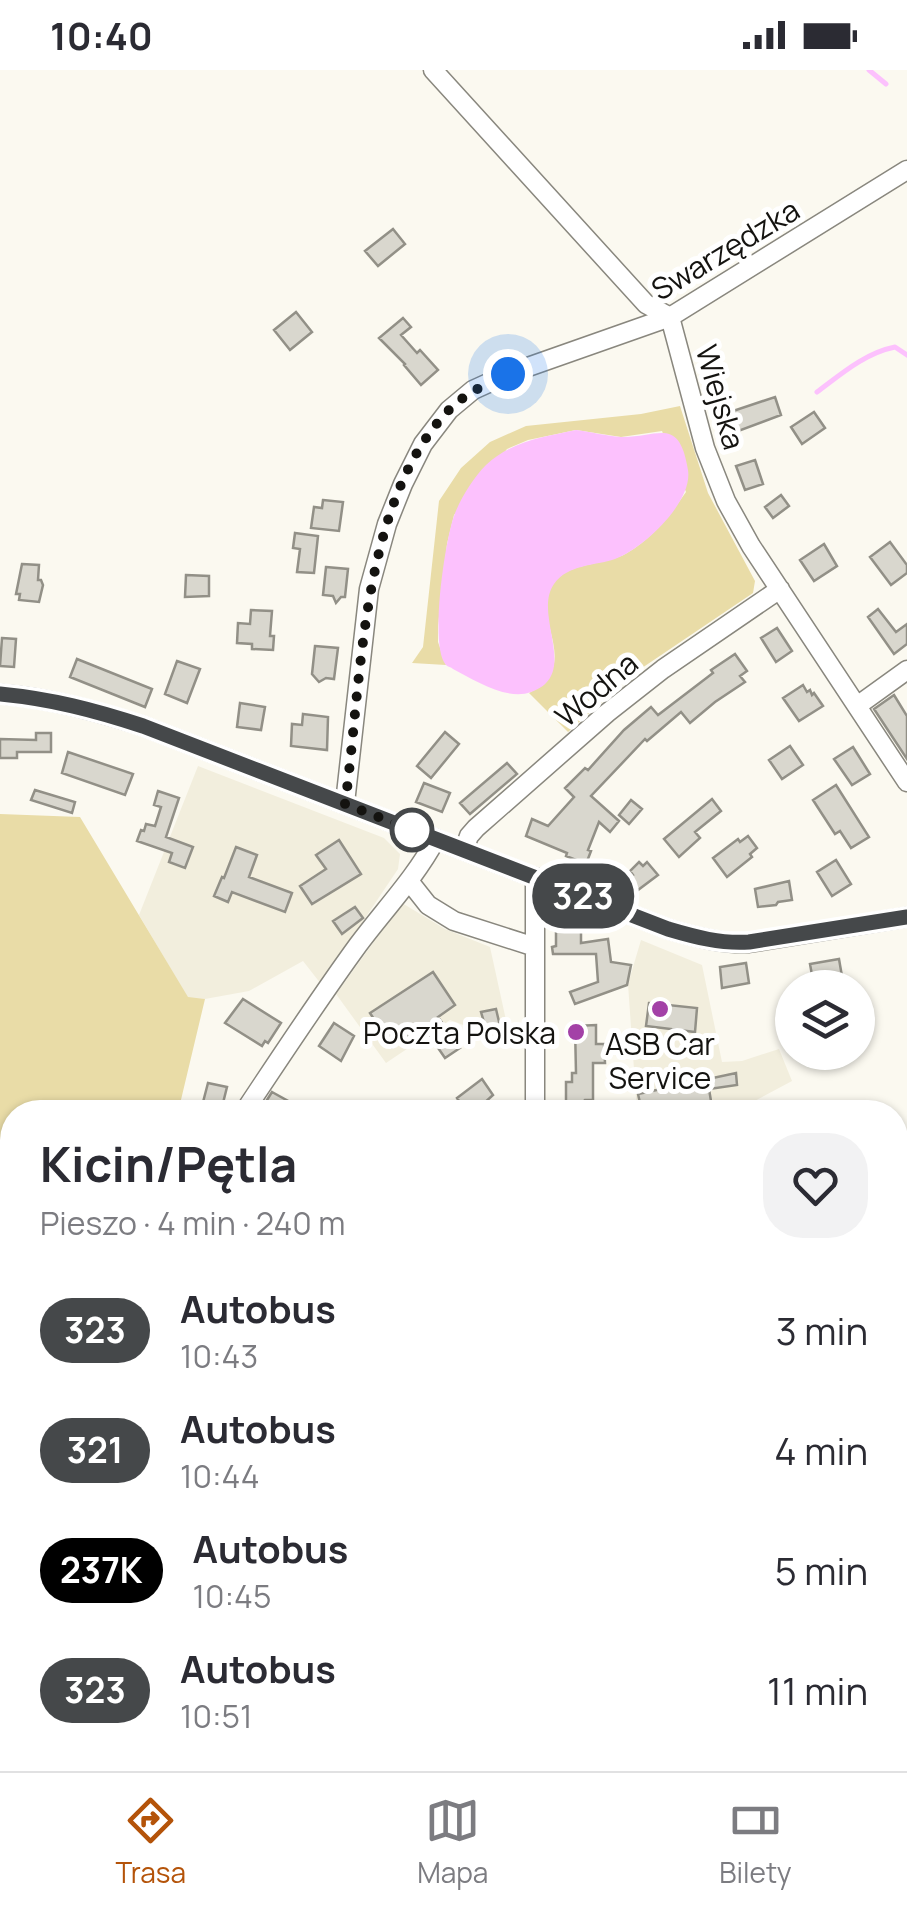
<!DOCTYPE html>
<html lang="pl">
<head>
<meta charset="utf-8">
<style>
	body { margin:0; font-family:Manrope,sans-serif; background:#f2f2f3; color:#2b2b33; height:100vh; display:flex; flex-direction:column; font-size:38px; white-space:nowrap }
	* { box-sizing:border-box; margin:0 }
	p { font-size:32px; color:#7c7c81 }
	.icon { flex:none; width:55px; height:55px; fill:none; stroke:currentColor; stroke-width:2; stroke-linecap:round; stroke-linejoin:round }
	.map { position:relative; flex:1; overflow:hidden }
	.details { position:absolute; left:0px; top:1030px; width:908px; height:672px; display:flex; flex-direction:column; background:#fff; border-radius:40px 40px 0 0; box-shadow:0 2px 8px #0004 }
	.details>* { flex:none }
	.badge { padding:0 20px; border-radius:32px; font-size:35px; line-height:65px }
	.fabs { position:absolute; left:775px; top:900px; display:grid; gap:20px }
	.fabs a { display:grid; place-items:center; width:100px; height:100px; border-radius:50%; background:#fff; box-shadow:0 2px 8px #0004; font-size:50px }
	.you { position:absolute; width:50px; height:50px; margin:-25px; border:8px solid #fff; border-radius:50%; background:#1a73e8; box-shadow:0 0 0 15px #1a73e833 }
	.map>.badge { position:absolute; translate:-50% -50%; box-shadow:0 0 0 5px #fff }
	.round { display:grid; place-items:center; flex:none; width:105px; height:105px; border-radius:40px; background:#f2f2f3 }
	.headline { display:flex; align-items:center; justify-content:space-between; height:170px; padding:0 40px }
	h1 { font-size:48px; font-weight:700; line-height:75px }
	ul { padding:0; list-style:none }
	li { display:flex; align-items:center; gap:30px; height:120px; padding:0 40px }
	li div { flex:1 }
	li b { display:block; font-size:38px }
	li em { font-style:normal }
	li .badge { min-width:110px; font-weight:700; text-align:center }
	.status { display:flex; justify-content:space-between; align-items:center; height:70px; padding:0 50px; background:#fff; direction:ltr }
	.status svg { height:28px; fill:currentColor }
	.tabs { display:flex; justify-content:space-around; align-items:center; height:140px; border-top:2px solid #e1e1e2; background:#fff; font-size:28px; color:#7c7c81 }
	.tabs a { display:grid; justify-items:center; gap:5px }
	.tabs .current { color:#b45309 }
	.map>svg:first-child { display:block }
	.built { fill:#f2eedd }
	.green { fill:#e9dca7 }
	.water { fill:#fcc1fd }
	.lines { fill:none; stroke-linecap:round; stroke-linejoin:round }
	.stream { stroke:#fcc1fd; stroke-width:5 }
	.building { fill:#d9d7ce; stroke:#929087; stroke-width:2.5 }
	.minor-casing { stroke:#89877e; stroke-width:21 }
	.minor { stroke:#fff; stroke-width:18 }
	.line-casing { stroke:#fff; stroke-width:22 }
	.line { stroke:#45484a; stroke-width:15 }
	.walk { stroke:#141310; stroke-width:10; stroke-dasharray:0 18 }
	.stop-dot { fill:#fff; stroke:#45484a; stroke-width:5 }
	.poi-dot { fill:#a341a7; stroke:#fff; stroke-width:4 }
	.labels { text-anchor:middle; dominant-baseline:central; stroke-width:10; stroke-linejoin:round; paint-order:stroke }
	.street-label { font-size:30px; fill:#141310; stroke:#fff }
	.poi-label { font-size:30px; fill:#141310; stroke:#fff; text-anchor:end }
</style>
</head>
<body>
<div class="status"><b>10:40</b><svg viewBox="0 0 49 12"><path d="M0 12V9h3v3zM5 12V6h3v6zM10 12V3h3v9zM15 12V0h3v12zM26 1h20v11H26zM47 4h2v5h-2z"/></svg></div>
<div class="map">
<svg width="907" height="1701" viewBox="0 0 907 1701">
	<rect width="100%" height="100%" fill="#fbf9f0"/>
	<!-- built -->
	<path class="built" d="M198,696L384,768L400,784L398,799L321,914L303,891L249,921L205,929L188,928L139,845Z
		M402,833L445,859L490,877L511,973L450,950L386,993L336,924Z
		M641,870L702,895L722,992L742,991L779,979L792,1011L734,1042H637L628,914Z"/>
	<!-- green -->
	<path class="green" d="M680,336L708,423L755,511L753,523L636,602L568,662L529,623C583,593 532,553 551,517C566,490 604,497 627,483C653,468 669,446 686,422L662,361L621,367L576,360L528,370L507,379L454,445L447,474L438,556V572L446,595L412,593L423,577L439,431L461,398L490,372L526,356L641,344Z
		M0,744L80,747L188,927L205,929L180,1034L174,1042H12V1323L0,1337Z"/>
	<!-- water -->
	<path class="water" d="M576,360C591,362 607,366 621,367C658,368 679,345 688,400C693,432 644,478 615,489C595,496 568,494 554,514C532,545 581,605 531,622C507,631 474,610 453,599C451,597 448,597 446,595C429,577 445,470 454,446C460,429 473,408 486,395C511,371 544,367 576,360Z"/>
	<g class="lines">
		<!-- stream -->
		<path class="stream" d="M869,0L886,14
			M817,322C841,304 865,283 895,277L907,285"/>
	</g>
	<!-- building -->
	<path class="building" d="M393,159L405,174L378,196L365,181Z
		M296,242L312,262L290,280L274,260Z
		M403,248L411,257L401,265L417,283L420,280L438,300L421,315L404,295L405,294L379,268Z
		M775,327L781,345L725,366L718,346Z
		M814,342L825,358L802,374L791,357Z
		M755,390L763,414L745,420L736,396Z
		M781,425L789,436L773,448L765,437Z
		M323,430L343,432L339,461L311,458L314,437L322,438Z
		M295,463L318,466L314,503L297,502L300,479L293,478Z
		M890,472L907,495V503L891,515L870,487Z
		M824,474L837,496L814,511L800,490Z
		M22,494L39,495L38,510H41L43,515L39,532L19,530L20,524H16Z
		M326,497L348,499L345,527H341L336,533L333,526L323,525Z
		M186,505L209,506V526L185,527Z
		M878,539L896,562L907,554V574L894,584L868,547Z
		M251,540L272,541L270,566H274L273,580L252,579V574L237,573L238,553L250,554Z
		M777,558L792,581L776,592L761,568Z
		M2,568L16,569L14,597L0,596Z
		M315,576L338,578L334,609L326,608L319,612L312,604Z
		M735,584L747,601L740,606L745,612L715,632L690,653L681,642L647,671L645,669L591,726L619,751L610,762L599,752L588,780L591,781L586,794L566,786L567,783L526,766L532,749L548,756L574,727L565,718L585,698L588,700L624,660L651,637L658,645L713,603L711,600Z
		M77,589L152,619L145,637L70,607Z
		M177,591L200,599L187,633L165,624Z
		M803,615L807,622L810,620L812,625L814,623L823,636L799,651L783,628Z
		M894,625L907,646V689L874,639Z
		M240,633L265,637L261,660L237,657Z
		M303,644L328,647L327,680L291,676L292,654L302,655Z
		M445,662L459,674L431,708L417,696Z
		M36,663H51V682H17V688H0V669L36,670Z
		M790,676L803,695L782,709L769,690Z
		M853,677L870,704L852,715L834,689Z
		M68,682L133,704L125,725L62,703Z
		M507,693L517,704L470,744L460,733Z
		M424,713L450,723L442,742L416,732Z
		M836,715L869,767L851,778L840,761L835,764L813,730Z
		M35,720L75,732L72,743L31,730Z
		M158,721L179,728L166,767L193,777L185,798L169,792L172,783L137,771L141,760L144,761L146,754L155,756L161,737L154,735Z
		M712,729L721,741L695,762L700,768L679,787L664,769Z
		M631,730L642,739L629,754L619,745Z
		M748,766L757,778L750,784L752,787L727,807L713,788L738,769L740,772Z
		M339,770L361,804L312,834L300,816L326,799L316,785Z
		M236,777L257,785L249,807L292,823L285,842L232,822L228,832L214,826L222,807L224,808Z
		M836,790L851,814L832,826L817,802Z
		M639,792L643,796L647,792L658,805L638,820L628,809L633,805L630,801Z
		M789,811L792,830L778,832L776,835L758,837L755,819Z
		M355,837L363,848L342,864L333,851Z
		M556,859H581V873L608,869L611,892L631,895L627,915L575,934L570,922L598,912L596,884H553L552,877L556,876Z
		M839,889L844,918H828V913L814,916L810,894Z
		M746,893L749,913L722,918L720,897Z
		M433,902L455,935L438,947L460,978L445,988L423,956L392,977L370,943Z
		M243,929L281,953L268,973L265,971L262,976L225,953Z
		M649,933L697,938L695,962L646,956Z
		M496,939L500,956L486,959L481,942Z
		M334,953L354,966L341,991L319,976Z
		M596,955V974H604L605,993H593V1030H585L578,1037L575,1033H566V1012H572V1003H576L575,956Z
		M736,1003L737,1015L709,1019L711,1031L695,1035V1032L678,1034L642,1042L638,1024Z
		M482,1009L493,1025L483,1034L486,1042H466L457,1028Z
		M208,1013L227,1017L221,1041L202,1036Z
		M272,1022L292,1033L311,1038V1042H270L275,1036L267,1030Z
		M12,1447V1478L0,1466V1459Z"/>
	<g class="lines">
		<defs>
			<path id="minor" d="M433,0L646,234L670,247L705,378L726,431L751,476L907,712
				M0,624C50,628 95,641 143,656L668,859C695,867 721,874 749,873L907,847
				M857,636L907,600
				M345,733L369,519L387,454L403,414L423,374L449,340L473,320L508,304L670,247L907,100
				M464,780L469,766L476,758L607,643L663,599L780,519
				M409,811L428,835L454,851L535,877
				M244,1042C281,986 318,930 358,875C384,840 415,808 436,769
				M535,1042V807
				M0,1359L12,1346
				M895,1546L907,1542
				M436,1690L441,1701
				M622,1690L625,1701
				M862,1690L864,1701
				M396,1701L413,1690"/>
		</defs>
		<!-- minor casing -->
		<use href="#minor" class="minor-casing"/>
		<!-- minor -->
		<use href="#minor" class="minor"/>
	</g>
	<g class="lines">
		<defs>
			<path id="line" d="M0,624C52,629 94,640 143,656L668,859C695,867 721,874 749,872L907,847"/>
		</defs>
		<!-- line casing -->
		<use href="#line" class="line-casing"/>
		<!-- line -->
		<use href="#line" class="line"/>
		<!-- walk -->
		<path class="walk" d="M412,760L345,734C362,613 360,431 449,340C466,323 486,314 508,304"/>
	</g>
	<!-- markers -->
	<circle class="stop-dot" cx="412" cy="760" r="20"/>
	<g class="poi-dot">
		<circle cx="660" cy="939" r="10"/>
		<circle cx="576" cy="962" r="10"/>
	</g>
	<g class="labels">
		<!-- street labels -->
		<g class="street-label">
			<text transform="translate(725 179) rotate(-31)">Swarzędzka</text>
			<text transform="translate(721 327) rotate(74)">Wiejska</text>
			<text transform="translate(596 619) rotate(-40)">Wodna</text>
		</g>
		<!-- poi labels -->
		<g class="poi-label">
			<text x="556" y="962">Poczta Polska</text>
			<text x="660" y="973" text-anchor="middle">ASB Car<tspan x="660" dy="34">Service</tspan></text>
		</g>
	</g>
</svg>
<div class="fabs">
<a><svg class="icon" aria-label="layers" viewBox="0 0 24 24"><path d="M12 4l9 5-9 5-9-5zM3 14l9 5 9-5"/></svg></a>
</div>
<div class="you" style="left:508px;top:304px"></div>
<b class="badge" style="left:583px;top:826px;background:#45484a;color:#fff">323</b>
<section class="details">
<div class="headline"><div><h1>Kicin/Pętla</h1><p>Pieszo · 4 min · 240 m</p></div><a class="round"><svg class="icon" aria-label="heart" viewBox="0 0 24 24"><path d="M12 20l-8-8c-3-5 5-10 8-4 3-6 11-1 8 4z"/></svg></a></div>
<ul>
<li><span class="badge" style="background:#45484a;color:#fff">323</span><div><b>Autobus</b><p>10:43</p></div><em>3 min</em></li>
<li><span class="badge" style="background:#45484a;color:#fff">321</span><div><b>Autobus</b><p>10:44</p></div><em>4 min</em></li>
<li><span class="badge" style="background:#000;color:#fff">237K</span><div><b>Autobus</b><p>10:45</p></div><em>5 min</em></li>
<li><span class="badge" style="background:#45484a;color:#fff">323</span><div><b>Autobus</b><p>10:51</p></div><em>11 min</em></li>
</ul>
</section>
</div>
<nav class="tabs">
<a class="current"><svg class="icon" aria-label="directions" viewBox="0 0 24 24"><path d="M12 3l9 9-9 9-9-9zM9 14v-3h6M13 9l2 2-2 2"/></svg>Trasa</a>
<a><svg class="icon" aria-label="map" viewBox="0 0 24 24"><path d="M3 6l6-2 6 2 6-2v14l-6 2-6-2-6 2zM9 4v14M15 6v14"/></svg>Mapa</a>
<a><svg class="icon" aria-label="tickets" viewBox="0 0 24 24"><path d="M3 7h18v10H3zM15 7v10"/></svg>Bilety</a>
</nav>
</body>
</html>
